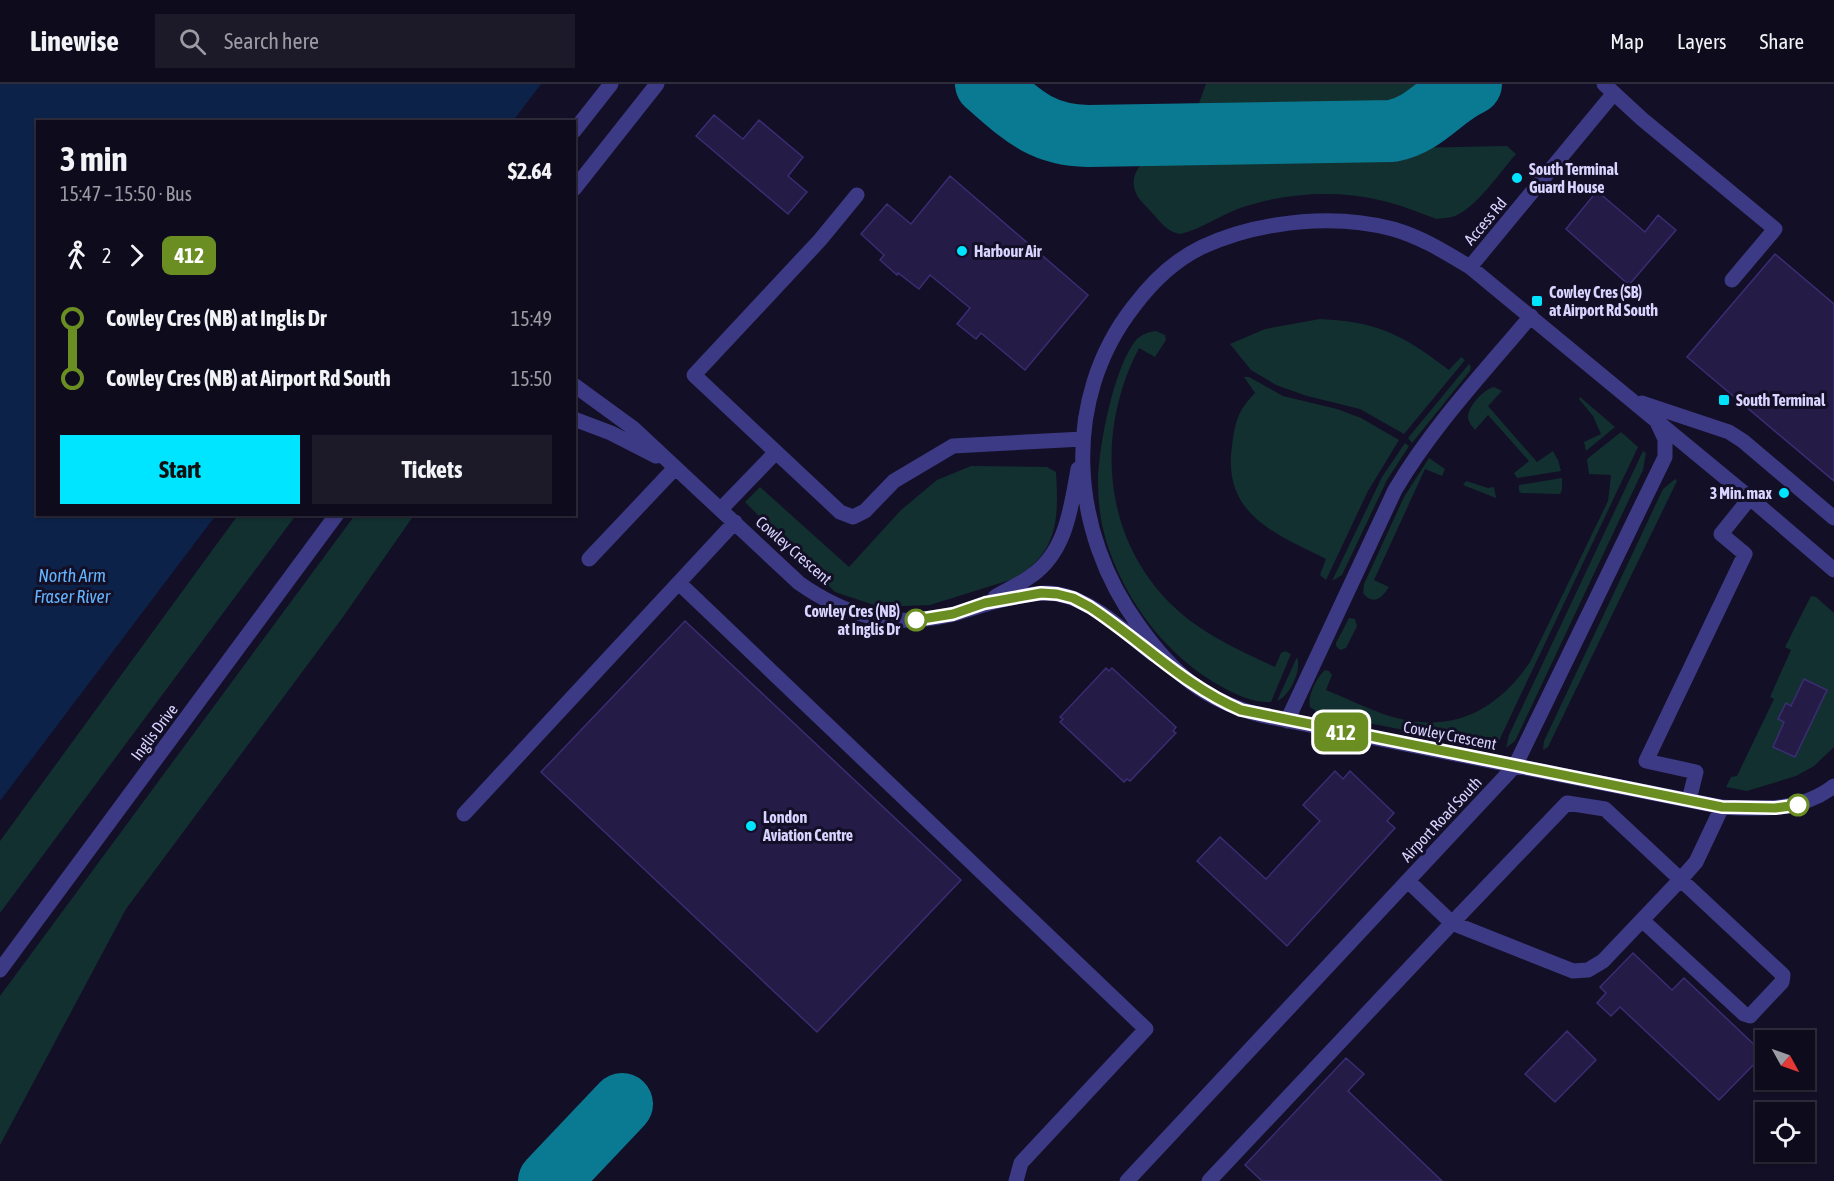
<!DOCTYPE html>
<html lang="en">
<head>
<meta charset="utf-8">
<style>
	body { margin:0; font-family:"Asap Condensed",sans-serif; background:#1c1929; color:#f1f3f6; height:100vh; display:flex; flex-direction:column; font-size:22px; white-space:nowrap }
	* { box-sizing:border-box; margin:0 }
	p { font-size:20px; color:#9b9ba3 }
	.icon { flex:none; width:33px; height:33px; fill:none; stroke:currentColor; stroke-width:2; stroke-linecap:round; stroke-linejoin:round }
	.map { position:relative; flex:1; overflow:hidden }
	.sheet { position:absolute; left:36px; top:36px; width:540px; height:396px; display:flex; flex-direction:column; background:#0e0b1c; border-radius:0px; box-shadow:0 2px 4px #0004,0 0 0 2px #2e2b3b }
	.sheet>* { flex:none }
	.badge { padding:0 12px; border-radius:9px; font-size:21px; line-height:39px }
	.needle { width:39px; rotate:130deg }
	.buttons { position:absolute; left:1755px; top:946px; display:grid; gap:12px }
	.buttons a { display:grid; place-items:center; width:60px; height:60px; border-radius:0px; background:#0e0b1c; box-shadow:0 2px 4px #0004,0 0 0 2px #2e2b3b; font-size:30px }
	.map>.badge { position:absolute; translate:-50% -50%; box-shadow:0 0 0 3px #fff }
	.legs { display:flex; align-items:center; gap:9px; height:66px; padding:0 24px; font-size:20px }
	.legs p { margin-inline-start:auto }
	.head { display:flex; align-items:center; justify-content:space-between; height:102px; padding:0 24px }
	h1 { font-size:33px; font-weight:700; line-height:45px }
	.cta { display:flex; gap:12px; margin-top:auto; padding:12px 24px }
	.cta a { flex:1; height:69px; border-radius:0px; background:#00e5ff; color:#111; font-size:24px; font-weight:700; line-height:69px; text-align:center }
	.cta a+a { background:#1c1929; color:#f1f3f6 }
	ul { padding:0 24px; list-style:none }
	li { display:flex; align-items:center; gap:21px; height:60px; font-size:22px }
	li i { display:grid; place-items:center; width:9px; height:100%; margin:0 8px; background:currentColor }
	li i::after { content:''; width:15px; height:15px; margin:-8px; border:4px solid; border-radius:50%; background:#0e0b1c }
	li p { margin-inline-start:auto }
	li:first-child i { background:linear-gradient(#0000 50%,currentColor 0) }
	li:last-child i { background:linear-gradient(currentColor 50%,#0000 0) }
	header { display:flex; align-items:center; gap:36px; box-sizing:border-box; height:84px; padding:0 30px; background:#0e0b1c; border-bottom:2px solid #2e2b3b }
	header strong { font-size:28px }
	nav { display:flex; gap:33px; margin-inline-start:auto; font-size:21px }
	.search { width:420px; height:54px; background:#1c1929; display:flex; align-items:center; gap:15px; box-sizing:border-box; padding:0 21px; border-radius:0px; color:#9b9ba3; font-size:22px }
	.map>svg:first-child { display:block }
	.green { fill:#12302f }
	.water { fill:#0c2248 }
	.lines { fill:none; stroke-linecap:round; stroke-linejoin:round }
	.taxiway { stroke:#0a7a92; stroke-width:62 }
	.building { fill:#241b47; stroke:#3b2d73; stroke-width:1.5 }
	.minor { stroke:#3d3a85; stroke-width:15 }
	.line-1-casing { stroke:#fff; stroke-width:14 }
	.line-1 { stroke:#6b8e23; stroke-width:9 }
	.poi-dot { fill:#00e5ff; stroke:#130f26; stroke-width:2 }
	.stop-1-dot { fill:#fff; stroke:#6b8e23; stroke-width:3 }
	.labels { text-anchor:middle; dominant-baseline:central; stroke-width:6; stroke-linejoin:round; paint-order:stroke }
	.poi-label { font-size:16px; font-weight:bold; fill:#d9d4ff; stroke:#130f26; text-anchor:start }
	.street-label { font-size:16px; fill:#d9d4ff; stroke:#130f26 }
	.stop-label { font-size:16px; font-weight:bold; fill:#d9d4ff; stroke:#130f26; text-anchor:end }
	.water-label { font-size:18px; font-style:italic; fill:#62b6ff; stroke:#130f26 }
</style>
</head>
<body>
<header>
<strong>Linewise</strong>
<div class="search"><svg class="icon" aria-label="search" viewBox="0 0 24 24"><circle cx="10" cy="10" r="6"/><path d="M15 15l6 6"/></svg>Search here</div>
<nav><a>Map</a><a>Layers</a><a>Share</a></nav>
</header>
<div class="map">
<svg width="1834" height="1097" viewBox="0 0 1834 1097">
	<rect width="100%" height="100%" fill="#130f26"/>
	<!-- green -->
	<path class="green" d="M1206,0H1436L1396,39L1194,33Z
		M1507,62L1516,70C1500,88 1477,123 1455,132C1449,134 1442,134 1436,135C1418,128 1399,120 1379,116C1336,106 1286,109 1243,123C1222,130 1202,145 1180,150C1168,148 1162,140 1154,131C1149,125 1142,119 1138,113C1126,93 1141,75 1160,69Z
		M1320,235C1379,238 1403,251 1449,286L1461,273L1465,276L1404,350L1360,325L1307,312L1276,301L1251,286L1230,260L1265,245Z
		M1156,247L1165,251L1166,256L1155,273L1139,264C1095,348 1102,454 1173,522C1202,550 1239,566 1275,583L1281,569L1285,567L1291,570L1271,618C1254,619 1239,612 1224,604C1163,572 1117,507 1102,441C1099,426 1098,410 1098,396C1099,360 1114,283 1136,256C1142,250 1148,248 1156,247Z
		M1469,280L1471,283L1470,287L1412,359L1408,354Z
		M1244,293H1249L1283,312L1337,325L1361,334L1399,356L1368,407L1326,496L1320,491L1326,475C1276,450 1222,431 1232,362C1235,338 1238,326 1255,309Z
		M1494,303L1502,307L1488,322L1537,378L1553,367L1558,376L1561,387L1517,394L1514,389L1529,377L1488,331L1475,346C1472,342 1468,338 1468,333C1468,322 1484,305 1494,303Z
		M1580,313L1615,343L1586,367L1584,358L1601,350L1593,332L1579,315Z
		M1621,348L1638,363L1496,663L1493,664L1319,629L1310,623C1307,612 1317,593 1325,586L1329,587L1332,591L1326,606C1346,614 1366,624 1386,631C1447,651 1495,630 1530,578L1608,417L1611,391L1589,390L1587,375Z
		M1405,359L1409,362L1387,396L1342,491L1332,497L1382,393Z
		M1643,367L1646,369L1643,386L1515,657L1506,664L1509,651Z
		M1429,374L1445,385L1442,392L1425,385L1374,496L1389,503C1382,514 1373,522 1363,509L1364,500L1404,413Z
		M971,382L1047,383L1056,388C1059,436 1058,472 1010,496L930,521L880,523L835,508L745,418L760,403L849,483L901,426L937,396Z
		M1562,394V406L1560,410L1521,409L1519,407V401Z
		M1675,395L1677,397L1548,663L1543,666L1544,657L1663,405Z
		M1466,397L1488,404L1494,403L1496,414L1463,401Z
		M238,431H296L0,829V757Z
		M355,431H414L343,533L126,825L0,1061V912Z
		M1811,512L1816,513L1834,529V663L1814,682L1796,692L1747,707L1726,703L1731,693L1737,692L1774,615L1770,613L1791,566L1785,563Z
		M1349,534L1355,535L1357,542L1346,564L1340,566L1336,562V559Z
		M1297,573C1302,586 1290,612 1277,617Z"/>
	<!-- water -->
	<path class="water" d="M0,0H541L513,37L38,38V430L216,431L0,717Z"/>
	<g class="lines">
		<!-- taxiway -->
		<path class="taxiway" d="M986,0C1021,30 1040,51 1088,52L1392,47C1425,41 1442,13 1471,0
			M549,1097L622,1020"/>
	</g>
	<!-- building -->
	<path class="building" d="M714,31L743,55L759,36L803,73L788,92L807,108L788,130L696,52Z
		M950,92L1088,211L1025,286L981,249L976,255L957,240L970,224L930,191L919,205L898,189L897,191L880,176L884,171L861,150L887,120L911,140Z
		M1597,107L1645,148L1658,131L1676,146L1629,201L1566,145Z
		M1775,170L1834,220V397L1687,273Z
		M685,537L961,796L817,948L541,688Z
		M1106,584L1109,587L1112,584L1176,643L1173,647L1176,649L1130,697L1127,695L1124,698L1060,638L1063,635L1060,633Z
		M1804,595L1827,606L1795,673L1773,663L1784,638L1778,635L1786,619L1791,622Z
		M1335,687L1343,695L1350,687L1394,729L1387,737L1395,744L1287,862L1197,777L1220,753L1266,795L1320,737L1303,721Z
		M1633,869L1672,906L1684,894L1764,970L1719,1016L1620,923L1611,932L1597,919L1606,909L1600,903Z
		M1567,947L1596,976L1555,1018L1525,990Z
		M1346,974L1364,990L1348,1007L1442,1097H1262L1245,1081Z"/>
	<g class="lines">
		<!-- minor -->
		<path class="minor" d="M1604,0L1642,35L1775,145L1732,196
			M574,47L611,0
			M574,105L657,0
			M1470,183L1614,9
			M574,301L633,344L799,499C847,533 892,544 950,531C969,526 987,519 1007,515C1023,512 1040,507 1057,510C1093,516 1125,548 1153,570
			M1642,319L1729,348L1743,357L1834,434
			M574,335L611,349L656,372
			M776,368L694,291L820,156L857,111
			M721,425L776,368L840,428L853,433L865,427L894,397L953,362L1083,355
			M589,475L675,384
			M1834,486L1750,414L1470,183C1445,168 1421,153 1393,145C1355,135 1313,135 1276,141C1250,145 1226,152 1202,163C1175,176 1152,198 1134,222C1060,316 1070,448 1139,542C1174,591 1205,617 1264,632L1722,723C1761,725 1801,728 1834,702
			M679,499L1146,945L1021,1079L1016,1097
			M995,513C1007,506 1020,500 1031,492C1066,468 1071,424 1078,385
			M1287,637L1395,406C1432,343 1484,288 1531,232
			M1689,716L1696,688L1646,677L1745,470L1721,450L1750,414
			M464,730L735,438
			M1642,836L1744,930L1750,932L1782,898L1783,891L1605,725L1567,719L1452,839L1573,887L1588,886L1603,877L1681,795L1696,778L1722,723
			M0,886L337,430
			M1127,1097L1515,682L1665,373V355L1658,340
			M1209,1097L1452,839L1408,797"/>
	</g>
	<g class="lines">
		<defs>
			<path id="line-1" d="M916,536L953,530L985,519L1041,509L1057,510L1073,514L1090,523C1142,557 1184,602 1241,626L1722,723L1775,724L1798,721"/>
		</defs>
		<!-- line-1 casing -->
		<use href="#line-1" class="line-1-casing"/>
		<!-- line-1 -->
		<use href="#line-1" class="line-1"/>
	</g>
	<!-- markers -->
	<g class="poi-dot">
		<circle cx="1517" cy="94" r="6"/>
		<circle cx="962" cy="167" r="6"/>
		<rect x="1531" y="211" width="12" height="12" rx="3"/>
		<rect x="1718" y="310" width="12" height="12" rx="3"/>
		<circle cx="1784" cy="409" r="6"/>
		<circle cx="751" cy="742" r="6"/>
	</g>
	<g class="stop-1-dot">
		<circle cx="916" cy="536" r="10"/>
		<circle cx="1798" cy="721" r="10"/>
	</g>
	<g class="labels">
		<!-- poi labels -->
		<g class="poi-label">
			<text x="1529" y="85">South Terminal<tspan x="1529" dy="18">Guard House</tspan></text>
			<text x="974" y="167">Harbour Air</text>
			<text x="1549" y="208">Cowley Cres (SB)<tspan x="1549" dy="18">at Airport Rd South</tspan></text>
			<text x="1736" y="316">South Terminal</text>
			<text x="1772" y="409" text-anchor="end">3 Min. max</text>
			<text x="763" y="733">London<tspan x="763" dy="18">Aviation Centre</tspan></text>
		</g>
		<!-- street labels -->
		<g class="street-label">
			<text transform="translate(1485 137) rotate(-50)">Access Rd</text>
			<text transform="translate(794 466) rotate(41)">Cowley Crescent</text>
			<text transform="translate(154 648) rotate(-53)">Inglis Drive</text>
			<text transform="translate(1450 651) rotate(11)">Cowley Crescent</text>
			<text transform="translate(1441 735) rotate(-47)">Airport Road South</text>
		</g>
		<!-- stop labels -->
		<g class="stop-label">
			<text x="900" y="527">Cowley Cres (NB)<tspan x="900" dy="18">at Inglis Dr</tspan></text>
		</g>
		<!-- water labels -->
		<g class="water-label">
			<text x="72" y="491">North Arm<tspan x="72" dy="21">Fraser River</tspan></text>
		</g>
	</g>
</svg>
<div class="buttons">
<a><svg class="needle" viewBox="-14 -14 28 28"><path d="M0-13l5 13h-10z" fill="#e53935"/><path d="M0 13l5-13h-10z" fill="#9b9ba3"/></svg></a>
<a><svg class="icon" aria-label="locate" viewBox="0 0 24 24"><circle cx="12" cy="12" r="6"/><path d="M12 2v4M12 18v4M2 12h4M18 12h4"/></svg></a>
</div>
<b class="badge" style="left:1341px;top:648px;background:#6b8e23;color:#fff">412</b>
<section class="sheet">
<div class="head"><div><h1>3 min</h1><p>15:47 – 15:50 · Bus</p></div><b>$2.64</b></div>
<div class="legs"><svg class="icon" aria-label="walk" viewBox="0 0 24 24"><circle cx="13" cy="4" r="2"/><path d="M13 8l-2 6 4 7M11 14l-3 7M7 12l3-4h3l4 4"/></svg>2<svg class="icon" aria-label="forward" viewBox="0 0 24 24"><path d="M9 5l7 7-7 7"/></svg><b class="badge" style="background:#6b8e23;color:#fff">412</b></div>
<ul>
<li><i style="color:#6b8e23"></i><b>Cowley Cres (NB) at Inglis Dr</b><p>15:49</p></li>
<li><i style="color:#6b8e23"></i><b>Cowley Cres (NB) at Airport Rd South</b><p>15:50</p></li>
</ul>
<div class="cta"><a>Start</a><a>Tickets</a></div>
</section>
</div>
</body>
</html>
